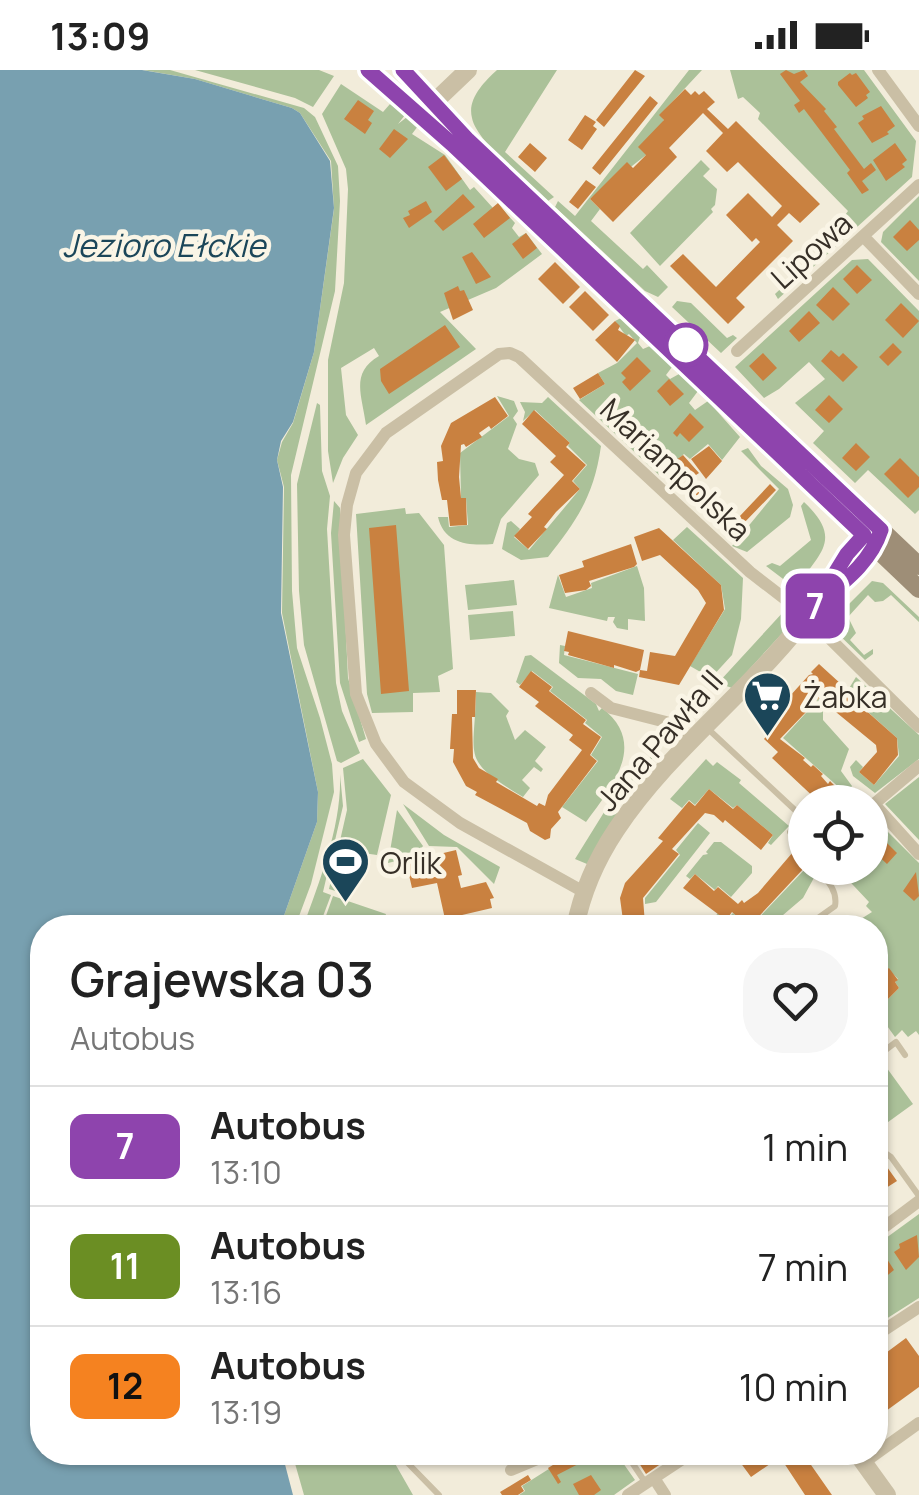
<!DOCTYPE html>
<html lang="pl">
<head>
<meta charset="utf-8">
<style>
	body { margin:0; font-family:Manrope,sans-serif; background:#f6f6f6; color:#222; height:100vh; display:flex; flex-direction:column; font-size:38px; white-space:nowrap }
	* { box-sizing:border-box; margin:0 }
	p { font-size:32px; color:#767676 }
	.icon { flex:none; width:55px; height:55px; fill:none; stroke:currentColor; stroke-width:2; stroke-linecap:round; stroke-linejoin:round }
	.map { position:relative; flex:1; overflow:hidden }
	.details { position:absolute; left:30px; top:845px; width:858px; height:550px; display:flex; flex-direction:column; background:#fff; border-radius:40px; box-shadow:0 2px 8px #0004 }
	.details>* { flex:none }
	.badge { padding:0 20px; border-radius:15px; font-size:35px; line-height:65px }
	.fabs { position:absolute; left:788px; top:715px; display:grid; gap:20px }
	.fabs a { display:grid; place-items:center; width:100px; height:100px; border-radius:50%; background:#fff; box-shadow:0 2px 8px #0004; font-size:50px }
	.map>.badge { position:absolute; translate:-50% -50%; box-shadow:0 0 0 5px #fff }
	.round { display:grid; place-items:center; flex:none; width:105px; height:105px; border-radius:40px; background:#f6f6f6 }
	.head { display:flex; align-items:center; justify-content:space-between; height:170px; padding:0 40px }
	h1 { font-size:48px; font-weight:600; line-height:75px }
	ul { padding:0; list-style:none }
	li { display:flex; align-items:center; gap:30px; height:120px; padding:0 40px; border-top:2px solid #e0e0e0 }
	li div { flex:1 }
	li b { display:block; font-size:38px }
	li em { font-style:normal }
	li .badge { min-width:110px; font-weight:700; text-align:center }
	.status { display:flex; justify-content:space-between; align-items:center; height:70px; padding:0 50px; background:#fff; direction:ltr }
	.status svg { height:28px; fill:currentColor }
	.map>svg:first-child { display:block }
	.green { fill:#abc199 }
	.water { fill:#78a0b0 }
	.building { fill:#c98140 }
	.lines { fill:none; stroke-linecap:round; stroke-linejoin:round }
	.service { stroke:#cabfa5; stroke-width:6 }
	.minor { stroke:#cabfa5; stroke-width:12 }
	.tertiary { stroke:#cabfa5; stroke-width:18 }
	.secondary { stroke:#9e8e77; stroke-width:18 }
	.line-casing { stroke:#fff; stroke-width:22 }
	.line { stroke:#8e44ad; stroke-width:15 }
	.stop-dot { fill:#fff; stroke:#8e44ad; stroke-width:5 }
	.labels { text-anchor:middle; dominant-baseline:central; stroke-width:9; stroke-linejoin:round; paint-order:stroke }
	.street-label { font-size:30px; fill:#362f27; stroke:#faf5e6 }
	.poi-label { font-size:30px; fill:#362f27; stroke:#faf5e6; text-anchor:start }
	.water-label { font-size:32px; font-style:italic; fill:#1b4659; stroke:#faf5e6 }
</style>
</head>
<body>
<div class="status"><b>13:09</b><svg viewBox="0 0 49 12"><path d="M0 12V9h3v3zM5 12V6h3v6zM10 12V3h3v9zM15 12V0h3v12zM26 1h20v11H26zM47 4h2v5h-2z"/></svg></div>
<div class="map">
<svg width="919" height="1425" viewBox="0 0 919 1425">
	<rect width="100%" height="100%" fill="#f2ecda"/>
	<!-- green -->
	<path class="green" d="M143,0H170L304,38L315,47L338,96L340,131L335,221L291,405L292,521L297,578L320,648L332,694L334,722L311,814L295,857H280L317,752L318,722L282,543L284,417L277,390L282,372L293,353L314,282L334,139L331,91L300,43L292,38L195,9Z
		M195,0H319L334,6L313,37L295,28Z
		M497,0H557L505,82L554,127L548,131C529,112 477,73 472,48C467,29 484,12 497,0Z
		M689,0H702L660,45L664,50L646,85L590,129L600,139L591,151L643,199L647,195L668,217L658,227L645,221L555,137L558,131L575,146Z
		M730,0H864L916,71L912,107L778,229L775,224L829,173L833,177L839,173L836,169L843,162L838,155L848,141L758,49L760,43L743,27L738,29Z
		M341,14L383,42L390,34L405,45L398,54L407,47L418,56L412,64L445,85L470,120L474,117L493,138L498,134L515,153L512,158L519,167L526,163L542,184L496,218L440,242L476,279L366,355C362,325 350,303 379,286L374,278L341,298L346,345L358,365L343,388L333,413L328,381V290L344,213L348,119L346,99L322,44Z
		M701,90L710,99L703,106L717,119L715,135L711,139L713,142L660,196L630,163Z
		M919,126V211L881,172L883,162Z
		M868,189L919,241V440L915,444L868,400L855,413L813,373L824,361L795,333L825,309L809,292L779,319L764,328L735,297L852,190Z
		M677,231L691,233L727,268L733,265L737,268L721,283L672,237Z
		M621,248L640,267L638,273L643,279L650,276L672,297L666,305L670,309L679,304L698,321L689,333L695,340L708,331L740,367L722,390L708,374L690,389L684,384L659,405L579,330L605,314L598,303L617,293L637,273L629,264L626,266L615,251Z
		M497,326L514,331L518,341L513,348L517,354L508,379L519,389L535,393L539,405L501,449L493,474C469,476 444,474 438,447H448L449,457L468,455L466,428H461L460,383L509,346Z
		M548,327L601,376C594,425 578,449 548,487L521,490L502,479L507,453L511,451L520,459L514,467L529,480L580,419L573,411L587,395L568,376L570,373L535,340L523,351L525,342L520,332L542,333Z
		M317,333L320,335L322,401L330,426L327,459L336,613L342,641L360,683L341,693L337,691L304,575L299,521L297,414Z
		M748,378L761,396L788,419L793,435L790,447L747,482L732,476L779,419L741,381Z
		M334,431L340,438L348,608L366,669L359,672L340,613L331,463Z
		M804,432C843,469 821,482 795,518L766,496L772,493L780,496L811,470L801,436Z
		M405,438L406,444L419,443L444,475L453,599L438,606L440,622L413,623V642L372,643L367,624L356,444Z
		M687,457L743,508L741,549L732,585L711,608L690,596L725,539L721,515L673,470Z
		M637,496L644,518L645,551L628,549V560L617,558L613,552L615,547H608L607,551L549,538L558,505L566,527L592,518L591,513Z
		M514,510L517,535L468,540L465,515Z
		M872,511L883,513L919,547V552L891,525L883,531L875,532L868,525L848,547L856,563L850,570L864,585L873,579V584L865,590L831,557L832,551Z
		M785,540L789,547L788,557L732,618L718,613Z
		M513,541L515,566L470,570L468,545Z
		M560,575L565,576L564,585L638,604L633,625L616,621L601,609L578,608L559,593Z
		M531,585L596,634L599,641L602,638C649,674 611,718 586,752L562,737L598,691L591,685L602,667L585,653L587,650L550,621L553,617L532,601L520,615L516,612L525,586Z
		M856,607L919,665V689L875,723L853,706L850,697L856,690L863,697L859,702L874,715L899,686L897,668L850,626L848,620Z
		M476,622L491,623L509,641L506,646L515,670L525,660L546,677L535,691L543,699L541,702L534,697L522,710L530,718L523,727C459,689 475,688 476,622Z
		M825,622L830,627L823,637V650L849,679L841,701L852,716L840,732L842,720L783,668Z
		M671,664L678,675L666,673L607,740L618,743L587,794L575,789L611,731Z
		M363,689L391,725L377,785L363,783L352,786L342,806L347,816L345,824L329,819L347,740L343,698Z
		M706,689L713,696L717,692L741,710L739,713L789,756L771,775L768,773L773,765L737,735L733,738L709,719L695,735L689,730L682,738L670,729Z
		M340,704L343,736L323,822L331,825L319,857H303C320,810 342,755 340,704Z
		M919,707V770L885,734Z
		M403,734L444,765L500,797L494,814L457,777L429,776Z
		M397,740L423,776L416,786L388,793Z
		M870,744L919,793V965L916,961L908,967L902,960L895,967L875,939V933L885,926L888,929L899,918L895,912L898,909L879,889L881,887L875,878V858L848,857L872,842L866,836L869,832L837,798H870Z
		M698,753L710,763L656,832L645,834V828L680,785L676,780Z
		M714,772H721L752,796V803L731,827L718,816L715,820L695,804L690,809L686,806L703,785L708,784L706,782Z
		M806,798L816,804L803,828L769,857H714L709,854L718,843L726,850L733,843L750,857Z
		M333,826L386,844L382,857H322Z
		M881,990L913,1034L884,1055L875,1043V995Z
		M919,1144V1228L875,1256V1176Z
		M292,1383H389L413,1425H304Z
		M574,1383H616L635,1410L614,1425H519L525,1421L522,1416Z"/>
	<!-- water -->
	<path class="water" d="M0,0H142L195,9L292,38L300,43L330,91L334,138L314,282L293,352L281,371L277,390L283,417L281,543L318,722L317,752L280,857L42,858V1382L282,1383L293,1425H0Z"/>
	<!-- building -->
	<path class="building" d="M635,0L645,6L604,57L596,50Z
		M786,0L794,4L804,0L808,6L800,12L826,39L824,41L837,57L834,59L864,99L871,93L876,100L862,111L869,120L862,124L847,103L850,100L804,39L799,43L794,35L800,31L780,4Z
		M850,3L852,5L856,3L870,22L866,25L868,28L856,37L838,15V12Z
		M685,19L691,25L695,21L699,25L704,21L715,32L707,39L728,59L736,51L820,134L800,153L789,143L777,155L793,171L736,228L745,237L728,254L670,196L683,184L716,217L760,172L756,168L752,172L726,145L748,123L772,147L782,136L738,92L727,102L706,81L723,63L703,43L669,78L677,87L613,152L590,129L627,92L633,98L646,85L638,77L664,50L659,45Z
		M650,26L658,33L600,105L592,98Z
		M358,30L374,41L368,50L372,53L365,64L344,49Z
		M881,36L895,56L887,62L889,64L872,73L858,53L864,49L862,46Z
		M585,45L596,52L593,56L597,59L582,80L568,70Z
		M394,59L408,69L390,88L379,79Z
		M530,73L547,88L535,102L518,87Z
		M895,73L907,90L902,94L905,97L886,111L873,90Z
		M444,85L462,109L446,121L428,97Z
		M586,110L596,117L578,139L569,132Z
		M463,124L475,137L443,161L434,151Z
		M426,131L432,142L409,158L403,148L410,145L408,141Z
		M498,133L510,148L484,168L473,154Z
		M910,150L919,160V170L907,181L893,167Z
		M526,163L537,178L523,189L512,174Z
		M472,182L491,207L476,214L462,187Z
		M555,192L580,217L563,234L538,209Z
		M857,195L872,210L857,224L843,209Z
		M458,216L460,221L464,220L473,240L453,250L444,223Z
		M833,217L850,234L833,251L816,235Z
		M585,221L609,245L593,261L569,237Z
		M901,233L919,251L903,268L885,250Z
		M809,241L820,253L799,272L789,261Z
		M615,251L620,256L618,260L635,270L617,292L595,270Z
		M445,255L460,277L389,324L381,311L380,299Z
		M893,273L902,282L888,296L879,287Z
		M831,280L839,287L843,283L858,297L843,312L821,291Z
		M763,283L777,298L763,311L749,296Z
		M637,287L651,301L630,321L622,312L626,308L621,303Z
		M598,303L605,314L580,329L573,318Z
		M669,309L684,324L670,336L657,321Z
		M829,325L843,339L829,353L815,340Z
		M495,327L508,346L491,359L489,356L479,363L482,367L466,377L464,374L461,375L459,407L461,428H466L467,455L450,456L447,430H442L438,410L437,392L443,391L441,376L451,353Z
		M534,340L570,373L566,377L586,395L572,411L580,419L556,442L544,457L547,459L528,479L514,466L532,447L528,444L564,405L550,392L556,386L522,354Z
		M690,343L704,357L689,372L680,363L677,367L673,363Z
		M856,373L870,387L856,401L842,388Z
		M709,376L722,391L706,409L691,389Z
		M683,385L699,403L693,407L687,401L672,411L666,401L671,398L669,395Z
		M900,388L919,407V417L908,428L884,404Z
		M770,414L776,420L740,457L727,458L719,454L691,423L701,415L727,447H739Z
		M396,455L409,621L381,624L369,458Z
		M659,458L721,515L724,540L679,615L639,607L640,600L647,601L650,582L675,586L706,533L698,520L660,485L642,491L634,467Z
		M631,474L637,494L634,497L589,511L591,516L586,520L565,523L559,505L584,497L582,491Z
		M568,561L644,580L640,600L636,602L614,595V598L568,585L569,582L564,581Z
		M819,594L841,614L830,625L823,619L820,622L822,625L813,634L811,632L804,639L807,641L780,669L805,688L803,690L811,697L813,695L823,704L821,706L828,714L830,711L840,721L838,724L842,728L838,732H819L772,688L778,682L764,669L776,655L769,649L809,605L813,604L811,602Z
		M531,601L552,617L549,621L586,650L583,654L601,667L590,685L597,691L558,742L561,748L551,759L550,768L545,770L530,761L527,753L475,725L477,722L466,716L453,692L454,679H450L452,644H457V620H476L475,647H472L473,688L479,698L498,709L496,712L537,736L539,733L545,736L548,725L582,680L569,670L573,665L535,636L539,632L519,617Z
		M845,622L897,668L898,685L874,715L859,702L877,682L876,675L831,638Z
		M709,719L733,739L737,735L773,765L761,780L725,750L723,753L714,745L705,743L672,779L679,784L643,828L645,854L642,858H624L620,828L625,813L663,771L658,768L689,731L695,736Z
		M886,772L897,783L887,794L873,781L881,773L884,775Z
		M456,780L462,805L458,806L461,818L486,812L494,828L490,829L492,838L445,849L437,813L412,818L406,792Z
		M793,782L805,793V797L749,857L732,842L726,850L683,818L695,804L714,821L718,817L738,834L742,830L744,833L758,823Z
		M916,802L919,826L914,831L903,821Z
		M875,879L886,900L889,898L898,910L895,912L899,918L888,929L885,925L881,928L875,919Z
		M875,1083L883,1100L887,1097L897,1111L875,1125Z
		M917,1165L919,1187L906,1200L894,1182L900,1178L899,1174Z
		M887,1189L894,1200L878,1213L875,1196Z
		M906,1268L919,1286V1317L886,1341L875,1326V1291Z
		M574,1382H582L586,1390L557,1405L561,1412L558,1414L548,1398Z
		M656,1382H678L646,1404L639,1393Z
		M746,1382H802L832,1425H805L780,1387L751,1407L737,1388Z
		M528,1405L531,1410L521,1416L524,1421L518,1425H502L500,1422Z
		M591,1405L601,1420L594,1425H579L573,1414Z"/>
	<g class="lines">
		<!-- service -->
		<path class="service" d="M706,657L796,741L798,750L790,762L805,784
			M804,858L835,836C838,820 826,809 816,798
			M875,988L896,972L905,985
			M875,1076L891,1087L919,1126
			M397,1382L439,1425
			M644,1382L633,1394L645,1412"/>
		<!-- minor -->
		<path class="minor" d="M878,0L919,56
			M863,166L919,224
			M737,281L919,115
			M591,623L611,638L666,652L690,674
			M919,696L874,734L919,784
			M584,822L460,753L404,712L376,674L356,624L344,465L347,435L356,403L386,363L499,284L510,283L519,287L750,502L807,546L919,657
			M875,1164L919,1131
			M875,1266L919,1237
			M863,1393L919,1353
			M511,1400L554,1382
			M654,1408L665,1425
			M628,1425L693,1382"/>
		<!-- tertiary -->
		<path class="tertiary" d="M425,41L468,0
			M831,523C851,505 871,490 880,463
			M575,858C582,822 596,790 616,760C671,677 756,617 814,537C832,513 844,471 875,461
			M856,1382L887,1425"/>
		<!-- secondary -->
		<path class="secondary" d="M368,0L458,80L919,519
			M403,0L469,69L919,496"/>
	</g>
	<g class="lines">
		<defs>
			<path id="line" d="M368,0L452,74L864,465L847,484L815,536C842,513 870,494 881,460L468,70L403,0"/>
		</defs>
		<!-- line casing -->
		<use href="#line" class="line-casing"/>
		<!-- line -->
		<use href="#line" class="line"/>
	</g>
	<!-- icons -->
	<defs>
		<symbol id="supermarket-pin" viewBox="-11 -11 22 30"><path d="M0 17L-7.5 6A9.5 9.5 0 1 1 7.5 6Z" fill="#1b4659" stroke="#faf5e6"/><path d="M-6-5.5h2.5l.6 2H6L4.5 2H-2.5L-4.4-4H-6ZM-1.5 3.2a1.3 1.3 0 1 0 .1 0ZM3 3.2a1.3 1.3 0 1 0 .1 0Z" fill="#fff"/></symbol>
		<symbol id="stadium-pin" viewBox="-11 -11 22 30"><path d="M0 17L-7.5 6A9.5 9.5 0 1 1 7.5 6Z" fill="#1b4659" stroke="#faf5e6"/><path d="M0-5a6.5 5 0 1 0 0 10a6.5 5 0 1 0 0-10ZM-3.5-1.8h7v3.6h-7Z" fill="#fff"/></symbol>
	</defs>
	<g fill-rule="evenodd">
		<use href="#supermarket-pin" x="740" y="598" width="55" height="75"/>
		<use href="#stadium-pin" x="318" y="764" width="55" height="75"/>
	</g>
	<!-- markers -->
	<circle class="stop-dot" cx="686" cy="275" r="20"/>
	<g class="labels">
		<!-- street labels -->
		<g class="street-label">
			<text transform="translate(811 180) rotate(-42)">Lipowa</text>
			<text transform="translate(676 399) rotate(43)">Mariampolska</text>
			<text transform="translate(659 670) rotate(-49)">Jana Pawła II</text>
		</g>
		<!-- poi labels -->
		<g class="poi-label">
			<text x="803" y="626">Żabka</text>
			<text x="380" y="792">Orlik</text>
		</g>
		<!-- water labels -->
		<g class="water-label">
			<text x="164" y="175">Jezioro Ełckie</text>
		</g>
	</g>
</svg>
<div class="fabs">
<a><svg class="icon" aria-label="locate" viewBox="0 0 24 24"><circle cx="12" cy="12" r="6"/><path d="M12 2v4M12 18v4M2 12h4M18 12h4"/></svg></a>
</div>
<b class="badge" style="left:815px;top:536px;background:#8e44ad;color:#fff">7</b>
<section class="details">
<div class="head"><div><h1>Grajewska 03</h1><p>Autobus</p></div><a class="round"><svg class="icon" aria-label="heart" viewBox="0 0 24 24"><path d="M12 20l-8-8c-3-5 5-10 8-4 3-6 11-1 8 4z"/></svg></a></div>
<ul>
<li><span class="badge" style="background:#8e44ad;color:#fff">7</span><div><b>Autobus</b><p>13:10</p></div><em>1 min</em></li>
<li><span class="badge" style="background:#6b8e23;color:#fff">11</span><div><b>Autobus</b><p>13:16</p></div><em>7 min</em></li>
<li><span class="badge" style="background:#f58220;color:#111">12</span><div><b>Autobus</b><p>13:19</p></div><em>10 min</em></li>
</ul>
</section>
</div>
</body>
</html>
